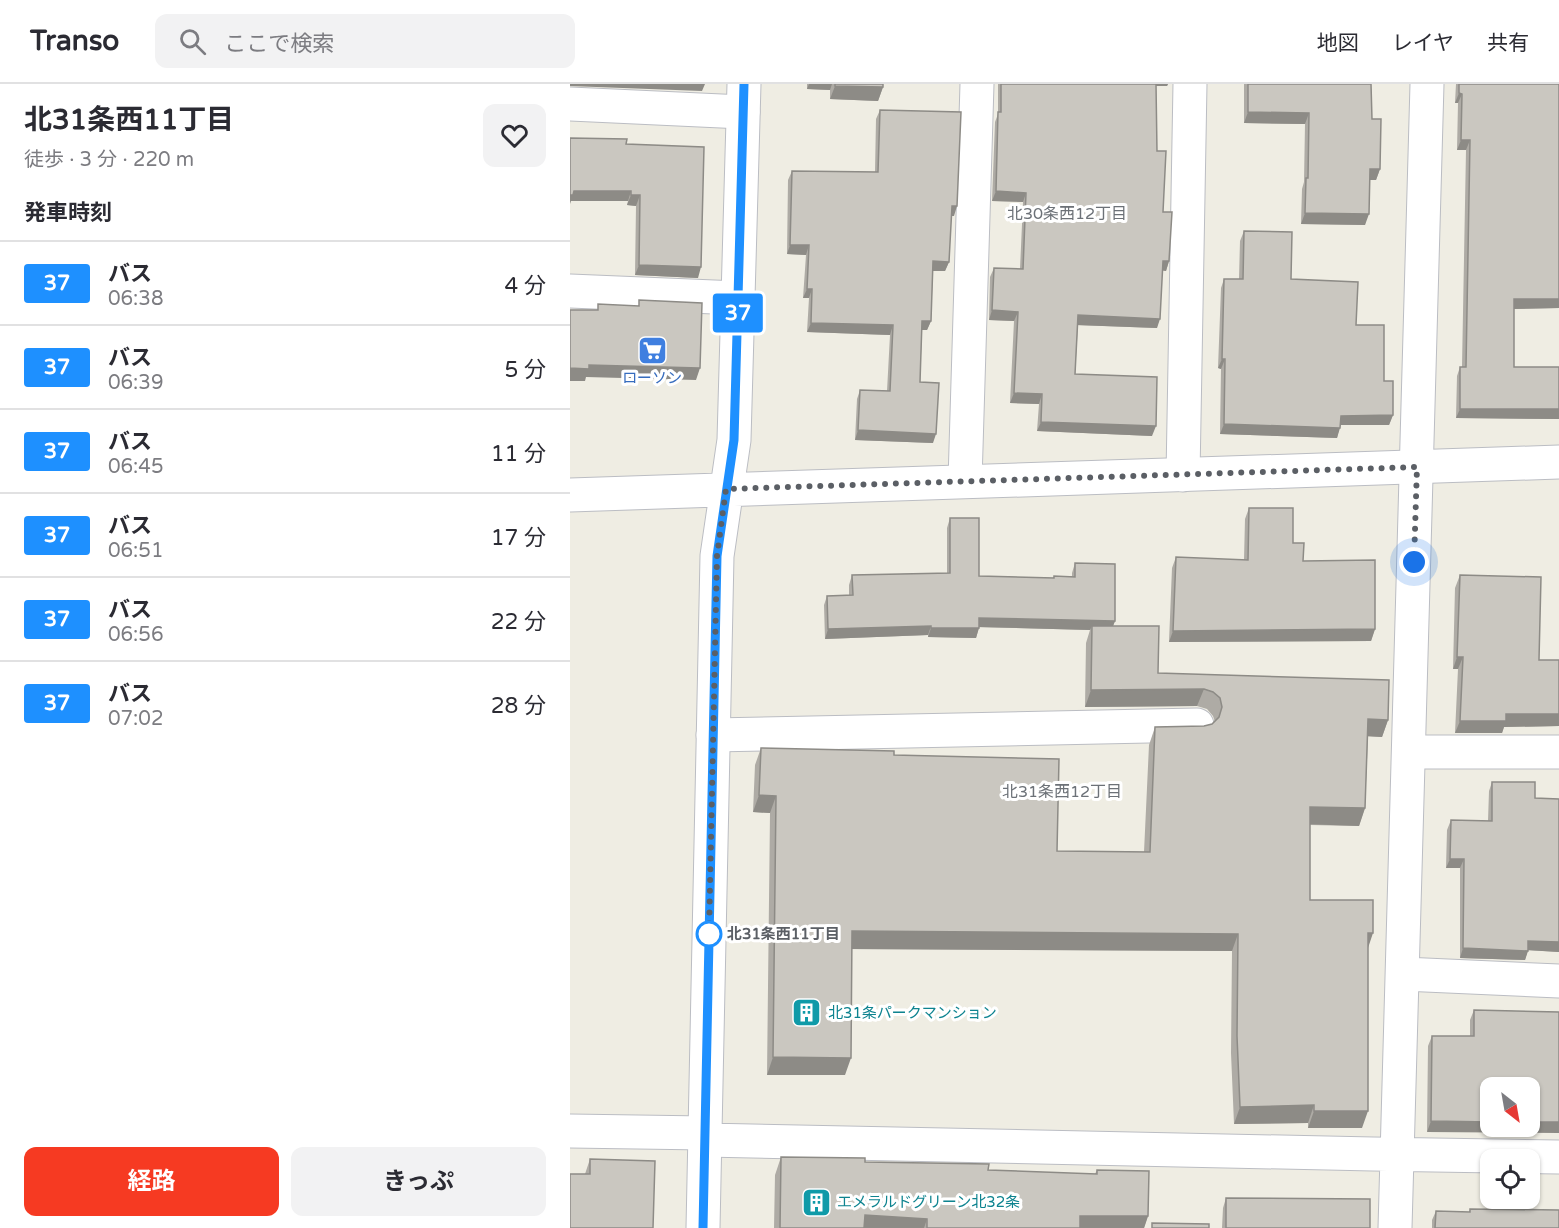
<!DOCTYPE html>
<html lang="ja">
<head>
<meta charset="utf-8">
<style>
	body { margin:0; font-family:"Varela Round","Noto Sans JP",sans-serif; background:#f2f2f3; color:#2b2b33; height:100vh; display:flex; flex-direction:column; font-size:22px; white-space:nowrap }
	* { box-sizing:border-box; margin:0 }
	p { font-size:20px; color:#7c7c81 }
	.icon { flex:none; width:33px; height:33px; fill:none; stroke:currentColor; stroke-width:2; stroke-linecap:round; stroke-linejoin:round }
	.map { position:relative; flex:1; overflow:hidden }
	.details { display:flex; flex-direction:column; background:#fff; width:570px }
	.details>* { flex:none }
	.badge { padding:0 12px; border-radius:4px; font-size:21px; line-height:39px }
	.needle { width:39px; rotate:149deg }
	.controls { position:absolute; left:910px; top:993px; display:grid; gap:12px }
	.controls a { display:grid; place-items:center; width:60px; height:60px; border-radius:12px; background:#fff; box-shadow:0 2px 4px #0004; font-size:30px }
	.you { position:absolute; width:30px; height:30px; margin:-15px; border:4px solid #fff; border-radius:50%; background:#1a73e8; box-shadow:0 0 0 9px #1a73e833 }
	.map>.badge { position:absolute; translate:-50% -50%; box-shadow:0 0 0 3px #fff }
	h2 { padding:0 24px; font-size:22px; line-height:54px }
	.round { display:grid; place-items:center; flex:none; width:63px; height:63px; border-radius:12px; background:#f2f2f3 }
	.head { display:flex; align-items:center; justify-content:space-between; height:102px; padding:0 24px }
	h1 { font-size:28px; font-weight:700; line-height:45px }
	.button { display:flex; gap:12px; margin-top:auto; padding:12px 24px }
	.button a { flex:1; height:69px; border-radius:12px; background:#f63a22; color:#fff; font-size:24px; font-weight:700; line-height:69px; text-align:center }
	.button a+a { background:#f2f2f3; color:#2b2b33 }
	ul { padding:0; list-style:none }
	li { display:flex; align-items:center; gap:18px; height:84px; padding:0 24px; border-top:2px solid #e1e1e2 }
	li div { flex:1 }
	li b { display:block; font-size:22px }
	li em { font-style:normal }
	li .badge { min-width:66px; font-weight:700; text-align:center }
	header { display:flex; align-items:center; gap:36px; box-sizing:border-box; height:84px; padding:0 30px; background:#fff; border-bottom:2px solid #e1e1e2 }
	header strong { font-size:28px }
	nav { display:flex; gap:33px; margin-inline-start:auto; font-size:21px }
	.search { width:420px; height:54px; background:#f2f2f3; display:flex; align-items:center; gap:15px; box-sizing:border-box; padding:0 21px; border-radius:12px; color:#7c7c81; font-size:22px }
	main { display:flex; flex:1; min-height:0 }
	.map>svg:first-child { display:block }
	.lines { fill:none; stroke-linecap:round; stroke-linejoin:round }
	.minor-casing { stroke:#bbbdc3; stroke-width:35 }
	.tertiary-casing { stroke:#bbbdc3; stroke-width:35 }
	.minor { stroke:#fff; stroke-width:33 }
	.tertiary { stroke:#fff; stroke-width:33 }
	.wall { fill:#aeaba5 }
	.shaded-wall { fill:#8d8b86 }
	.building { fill:#cac7c0; stroke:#8d8b86; stroke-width:1.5 }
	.line-casing { stroke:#fff; stroke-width:14 }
	.line { stroke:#1e90ff; stroke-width:9 }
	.walk { stroke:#5b5f65; stroke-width:6; stroke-dasharray:0 10.8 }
	.stop-dot { fill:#fff; stroke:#1e90ff; stroke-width:3 }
	.labels { text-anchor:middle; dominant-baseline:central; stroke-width:6; stroke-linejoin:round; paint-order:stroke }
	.shop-label { font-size:15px; fill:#366cbe; stroke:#fff }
	.stop-label { font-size:15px; font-weight:bold; fill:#5b5f65; stroke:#fff; text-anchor:start }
	.culture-label { font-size:15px; fill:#0d838f; stroke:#fff; text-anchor:start }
	.neighbourhood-label { font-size:16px; fill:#6c7177; stroke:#fff }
</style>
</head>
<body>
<header>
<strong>Transo</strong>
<div class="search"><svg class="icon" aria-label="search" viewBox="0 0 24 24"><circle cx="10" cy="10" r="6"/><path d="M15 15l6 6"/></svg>ここで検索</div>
<nav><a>地図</a><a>レイヤ</a><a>共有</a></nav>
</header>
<main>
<section class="details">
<div class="head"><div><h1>北31条西11丁目</h1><p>徒歩 · 3 分 · 220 m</p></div><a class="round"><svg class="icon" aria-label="heart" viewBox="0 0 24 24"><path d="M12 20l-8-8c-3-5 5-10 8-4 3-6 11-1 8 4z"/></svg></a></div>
<h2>発車時刻</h2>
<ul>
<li><span class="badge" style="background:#1e90ff;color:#fff">37</span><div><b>バス</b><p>06:38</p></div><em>4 分</em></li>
<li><span class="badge" style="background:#1e90ff;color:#fff">37</span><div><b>バス</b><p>06:39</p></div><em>5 分</em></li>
<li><span class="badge" style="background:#1e90ff;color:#fff">37</span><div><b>バス</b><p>06:45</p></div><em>11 分</em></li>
<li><span class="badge" style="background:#1e90ff;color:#fff">37</span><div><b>バス</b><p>06:51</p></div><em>17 分</em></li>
<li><span class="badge" style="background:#1e90ff;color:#fff">37</span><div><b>バス</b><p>06:56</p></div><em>22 分</em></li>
<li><span class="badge" style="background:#1e90ff;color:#fff">37</span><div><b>バス</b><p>07:02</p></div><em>28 分</em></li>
</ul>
<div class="button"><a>経路</a><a>きっぷ</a></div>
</section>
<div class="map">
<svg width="989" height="1144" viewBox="0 0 989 1144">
	<rect width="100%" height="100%" fill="#efede3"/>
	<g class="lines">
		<defs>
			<path id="minor" d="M0,20L173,28
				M0,207L168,214
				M613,391L620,0
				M395,397L407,0
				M143,651L627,641
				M839,668H989
				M833,890L989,897
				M0,1047L135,1049
				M135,1056L803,1070L989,1073
				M825,1144L857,0"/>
			<path id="tertiary" d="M0,411L989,378
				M133,1144L147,472L164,356L174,0"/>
		</defs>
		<!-- minor casing -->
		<use href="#minor" class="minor-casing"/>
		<!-- tertiary casing -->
		<use href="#tertiary" class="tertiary-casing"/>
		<!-- minor -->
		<use href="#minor" class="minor"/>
		<!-- tertiary -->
		<use href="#tertiary" class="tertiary"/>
	</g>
	<!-- wall -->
	<path class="wall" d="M237,0H313V3L308,17L260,15V6L237,5Z
		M428,0H598L597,2H586L587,67L593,128L599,177L596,187L592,186L587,244L508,241L505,290L582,352L467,347L469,320L440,319L444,237L419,236L420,193L424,184L450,185L453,118L422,117L425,38L428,30Z
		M674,0H801L802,35L810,85L806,96H800L795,141L731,140L732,105L734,98L735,40L674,39Z
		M886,0H989V224L944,225V283H989V335L886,334L887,292L890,283H892L896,66H887L888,19H885Z
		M310,26L384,132H381L379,178L375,187H363L361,237L357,246H352L350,298L363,359L285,356L287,315L290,306L317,307L320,251L237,248L239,214H233L236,171L217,170L218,96L222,87L305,88L306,35Z
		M0,54L56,60L128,194L65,191L66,122L57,121L58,117H1Z
		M674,147L721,195L786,241L814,297L823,331L819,341H770L767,354L650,350L651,285L648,284L651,204L654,195H669L670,157Z
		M679,424L723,459L733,477L805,545L801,557L599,558L602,484L606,473L674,476L675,435Z
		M380,434L409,492L483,494L484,492H502V489L505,479L545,537L543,542L588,589L818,636L812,653L798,652L795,724L789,742L740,741V816L798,863L792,1044H738V1039L664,1040L661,969L662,867L282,865L275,991H197L200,729L183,728L185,681L191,664L324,671L487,767L574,768L579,661L585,643L634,642L642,640L645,638L643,632L637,625L627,622L515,623L516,559L520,546L409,543L406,554L358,553V551L255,555L254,521L257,512L279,511V501L282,491L377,489V444Z
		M890,491L969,576H989V642L934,643L932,649H885L888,585H883L885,504Z
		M922,698L965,714L989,715V868L958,866L955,876L890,874V784H876L877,746L881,736L918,737L919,707Z
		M904,926L989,928L857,1048L858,962L862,952H900V936Z
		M211,1073L418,1086L525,1090L527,1086L578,1132L574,1144H204L205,1091Z
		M20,1075L83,1144L15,1090Z
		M656,1114L800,1144H652L653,1124Z
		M900,1125L989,1144H862V1136L866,1127L899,1128Z"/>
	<!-- shaded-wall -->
	<path class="shaded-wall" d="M0,0H135L132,7L0,2Z
		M239,0H262L260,6L237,5Z
		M584,0H598L597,2H583Z
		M265,2L313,3L308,17L260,15Z
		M889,9L892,10L888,19H885Z
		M678,28L739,29L735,40L674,39Z
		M891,56H900L896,66H887Z
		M800,85H810L806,96H796Z
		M4,107H61L58,117H1L0,120V111Z
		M426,107L456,109L453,118L422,117Z
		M61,111H70L66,122L57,121Z
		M382,122H387L384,132H378Z
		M735,129L799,130L795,141L731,140Z
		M220,161H239L236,171L217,170Z
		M363,177L379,178L375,187H360Z
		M593,177H599L596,187L589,186Z
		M69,181L131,183L128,194L65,191Z
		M237,205H242L239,214H233Z
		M944,215H989V224L941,225Z
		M422,226L448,228L444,237L419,236Z
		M508,231L590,235L587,244L505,241Z
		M352,237H361L357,246H348Z
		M241,239L323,241L320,251L237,248Z
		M652,275H655L651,285L648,284Z
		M19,281L130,284L126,296L16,293L15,297H0V284Z
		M444,309L472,310L469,320L440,319Z
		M890,325H989V335L886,334Z
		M823,331L819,341H767L771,332Z
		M471,338L586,342L582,352L467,347Z
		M654,340L770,344L767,354L650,350Z
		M288,346L366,350L363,359L285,356Z
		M409,534L545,537L541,547L522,542L520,546L406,543Z
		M361,542L358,551L255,555L258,545Z
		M361,544H409L406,554L358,553Z
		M805,545L801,557L599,558L603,547Z
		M887,573H893L888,585H883Z
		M634,605L627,622L515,623L521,606Z
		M936,630H989V642L934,643L932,649H885L890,637Z
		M798,635L818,636L812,653L792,652Z
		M189,711L206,712L200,729L183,728Z
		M740,723L795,724L789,742L733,740Z
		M880,775H894L890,784H876Z
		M282,847L668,850L662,867L276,865Z
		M798,849H803L797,867Z
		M958,857L989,858V868L955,866Z
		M893,864L958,867L955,876L890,874Z
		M203,973L281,974L275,991H197Z
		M744,1021L738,1039L664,1040L670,1023Z
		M744,1027H798L792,1044H738Z
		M861,1037L921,1038V1042H960V1038H989V1049L857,1048Z
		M295,1131L357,1135L354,1144H290Z
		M510,1132H578L574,1144H506Z"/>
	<!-- building -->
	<path class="building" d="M265,0H313V3L265,2Z
		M431,0H586L587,67H596L593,128H602L599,177H593L590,235L508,231L505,290L587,293L586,342L471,338L472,310L444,309L448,228L422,226L424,184L453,185L456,109L426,107L428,28H431Z
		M678,0H801L802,35H811L810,85H800L799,130L735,129L736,94H738L739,29L678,28Z
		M889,0H989V215H944V283H989V325H890V283H896L900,56H891L892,10L889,9Z
		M310,26L391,28L387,122H382L379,178L363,177L361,237H352L350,298L369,299L366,350L288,346L290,306L320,307L323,241L241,239L242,205H237L239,161H220L222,87L308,88Z
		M0,54L57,55L56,60L134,63L131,183L69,181L70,111H61V107H4L3,111H0Z
		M674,147L722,148L721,195L788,198L786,241H814V297H823V331L771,332L770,344L654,340L655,275H652L654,195H673Z
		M69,216L132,219L130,284L19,281V285L0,284V226H28V220L69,222Z
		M679,424H723V459H734L733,477L805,476V545L603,547L606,473L678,476Z
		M380,434H409V492L484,494V492L505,493V479L545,480V537L409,534V544H361V542L258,545L257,512L283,511L282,491L380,489Z
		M890,491L971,493L969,576H989V630H936V637H890L893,573H887Z
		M522,542H589L588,589L819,596L818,636L798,635L795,724L740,723V816H803V849H798V1027H744V1021L670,1023L667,952L668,850L282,847L281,974L203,973L206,712L189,711L191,664L324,667V671L489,675L487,767L580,768L585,643L634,642L642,640L649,633L652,623L650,614L643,608L634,605L521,606Z
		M922,698H965V714L989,715V858L958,857V867L893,864L894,775H880L881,736L922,737Z
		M904,926L989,928V1038H960V1004H921V1038L861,1037L862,952H904Z
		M211,1073L295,1074V1078L419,1080L418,1086L527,1090V1086L579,1087L578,1132H510V1144H357V1135L295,1131L294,1144H210Z
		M20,1075L85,1077L83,1144H0V1090H20Z
		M656,1114L800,1115V1144H656Z
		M900,1125L989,1126V1144H865L866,1127L900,1128Z
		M582,1139L639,1140V1144H582Z"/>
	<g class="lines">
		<defs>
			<path id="line" d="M133,1144L147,472L164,356L174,0"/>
		</defs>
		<!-- line casing -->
		<use href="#line" class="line-casing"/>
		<!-- line -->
		<use href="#line" class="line"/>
		<!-- walk -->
		<path class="walk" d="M139,850L147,472L156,405L847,383L844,478"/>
	</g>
	<!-- icons -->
	<defs>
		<symbol id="supermarket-square" viewBox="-11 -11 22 22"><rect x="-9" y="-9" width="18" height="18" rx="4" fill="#3f7fe0" stroke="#fff"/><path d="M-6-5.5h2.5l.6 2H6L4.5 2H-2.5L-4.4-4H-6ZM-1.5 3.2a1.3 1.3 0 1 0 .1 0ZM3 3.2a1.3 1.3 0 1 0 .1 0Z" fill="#fff"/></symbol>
		<symbol id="building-square" viewBox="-11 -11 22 22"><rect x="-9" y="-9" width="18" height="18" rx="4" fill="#0f9aa8" stroke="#fff"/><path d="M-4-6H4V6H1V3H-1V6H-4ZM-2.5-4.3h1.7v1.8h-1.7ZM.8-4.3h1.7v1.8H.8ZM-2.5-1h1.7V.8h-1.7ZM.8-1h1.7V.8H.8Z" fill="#fff"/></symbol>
	</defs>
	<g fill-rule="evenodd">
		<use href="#supermarket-square" x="66" y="250" width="33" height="33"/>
		<use href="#building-square" x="220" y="912" width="33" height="33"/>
		<use href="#building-square" x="230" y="1102" width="33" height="33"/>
	</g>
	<!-- markers -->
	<circle class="stop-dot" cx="139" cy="850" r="12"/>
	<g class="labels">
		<!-- shop labels -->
		<g class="shop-label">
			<text x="82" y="294">ローソン</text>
		</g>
		<!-- stop labels -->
		<g class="stop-label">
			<text x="157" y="850">北31条西11丁目</text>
		</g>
		<!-- culture labels -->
		<g class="culture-label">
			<text x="258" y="929">北31条パークマンション</text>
			<text x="267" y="1118">エメラルドグリーン北32条</text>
		</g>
		<!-- neighbourhood labels -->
		<g class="neighbourhood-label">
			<text x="497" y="130">北30条西12丁目</text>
			<text x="492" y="708">北31条西12丁目</text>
		</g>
	</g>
</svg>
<div class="controls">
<a><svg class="needle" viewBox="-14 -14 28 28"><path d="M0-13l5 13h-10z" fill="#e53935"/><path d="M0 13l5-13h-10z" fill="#7c7c81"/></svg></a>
<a><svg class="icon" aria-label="locate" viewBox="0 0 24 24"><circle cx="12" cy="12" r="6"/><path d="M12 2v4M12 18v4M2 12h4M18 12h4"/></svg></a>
</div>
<div class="you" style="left:844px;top:478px"></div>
<b class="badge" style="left:168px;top:229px;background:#1e90ff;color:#fff">37</b>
</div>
</main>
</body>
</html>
